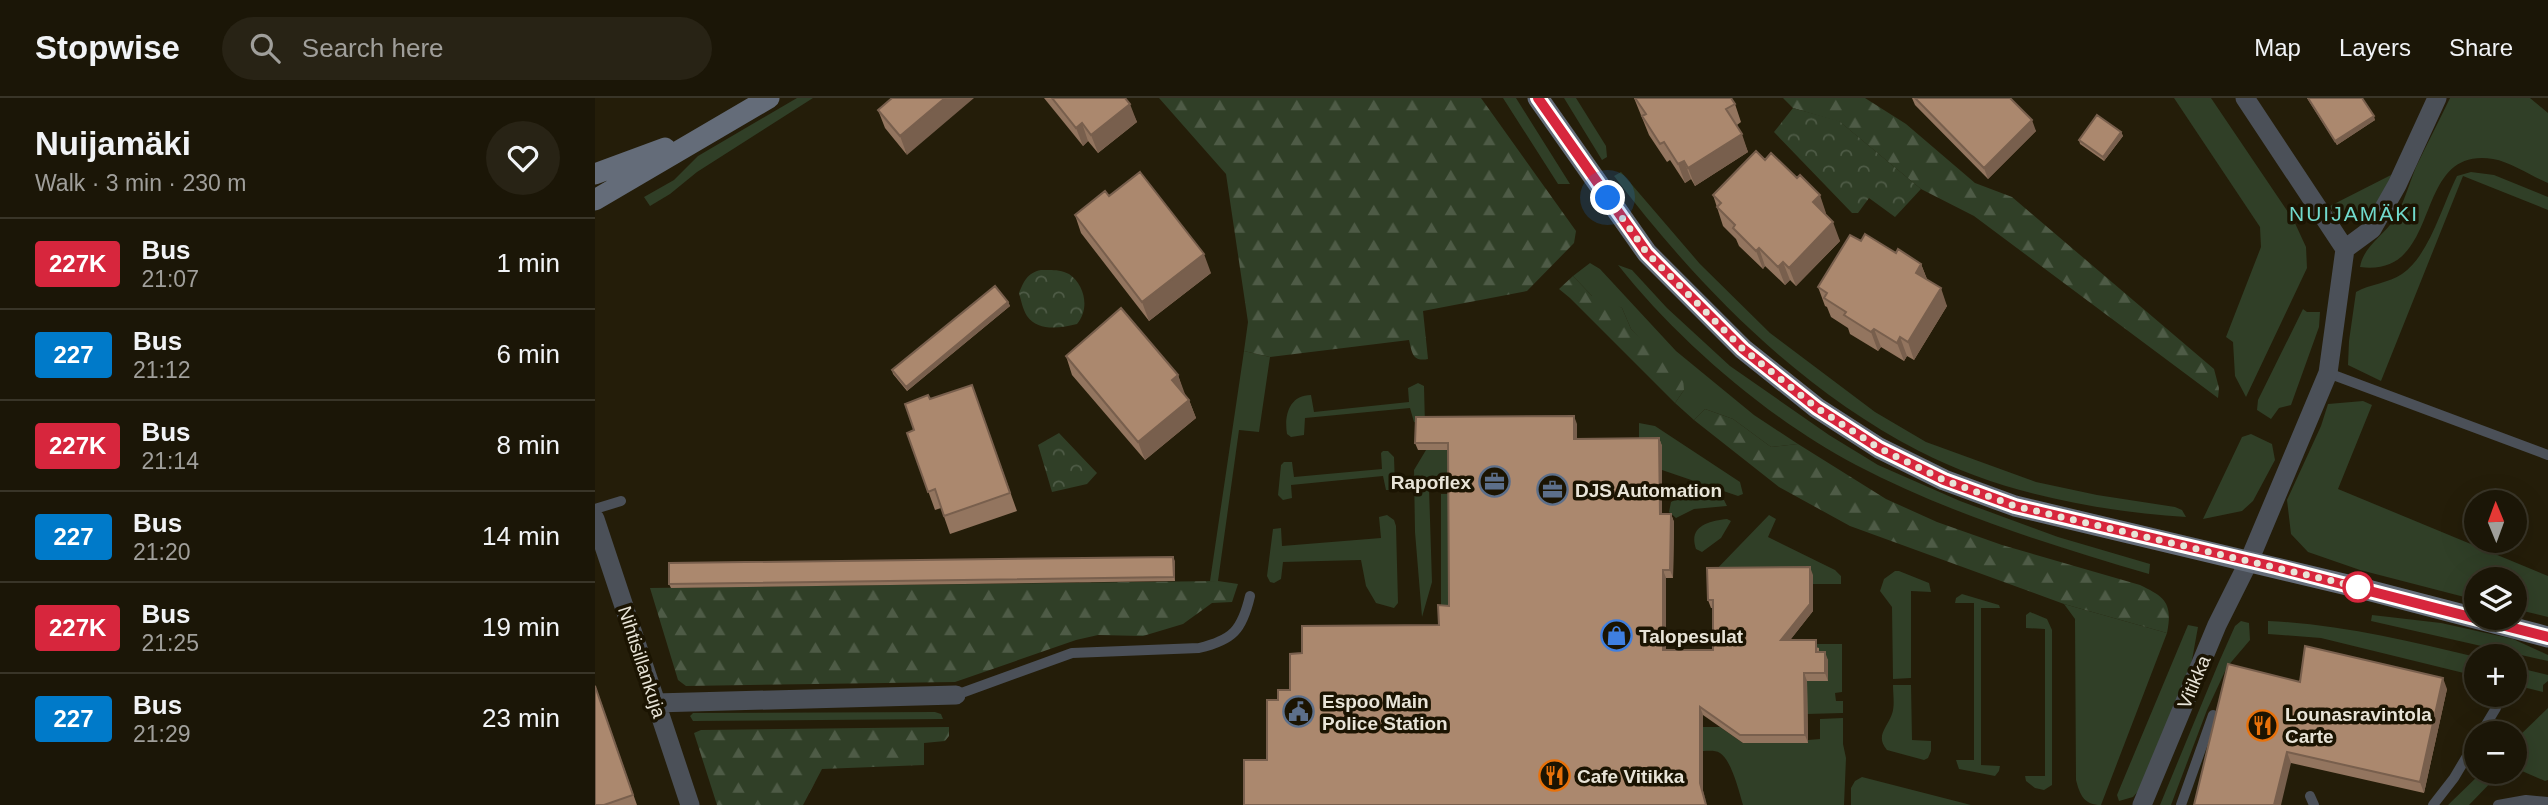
<!DOCTYPE html>
<html lang="en">
<head>
<meta charset="utf-8">
<style>
	body { margin:0; font-family:Arial,sans-serif; background:#282315; color:#f1f3f6; height:100vh; display:flex; flex-direction:column; font-size:26px; white-space:nowrap }
	* { box-sizing:border-box; margin:0 }
	p { font-size:23px; color:#a09f9b }
	.icon { flex:none; width:38px; height:38px; fill:none; stroke:currentColor; stroke-width:2; stroke-linecap:round; stroke-linejoin:round }
	.map { position:relative; flex:1; overflow:hidden }
	.sheet { display:flex; flex-direction:column; background:#1b1607; width:595px }
	.sheet>* { flex:none }
	.badge { padding:0 14px; border-radius:5px; font-size:24px; line-height:46px }
	.needle { width:46px; rotate:359deg }
	.fabs { position:absolute; left:1869px; top:392px; display:grid; gap:14px }
	.fabs a { display:grid; place-items:center; width:63px; height:63px; border-radius:50%; background:#1b1607; box-shadow:0 7px 28px #0002,0 0 0 2px #393528; font-size:35px }
	.you { position:absolute; width:35px; height:35px; margin:-18px; border:5px solid #fff; border-radius:50%; background:#1a73e8; box-shadow:0 0 0 10px #1a73e833 }
	.map>.badge { position:absolute; translate:-50% -50%; box-shadow:0 0 0 4px #fff }
	.round { display:grid; place-items:center; flex:none; width:74px; height:74px; border-radius:37px; background:#282315 }
	.head { display:flex; align-items:center; justify-content:space-between; height:119px; padding:0 35px }
	h1 { font-size:33px; font-weight:600; line-height:52px }
	ul { padding:0; list-style:none }
	li { display:flex; align-items:center; gap:21px; height:91px; padding:0 35px; border-top:2px solid #393528 }
	li div { flex:1 }
	li b { display:block; font-size:26px }
	li em { font-style:normal }
	li .badge { min-width:77px; font-weight:700; text-align:center }
	header { display:flex; align-items:center; gap:42px; box-sizing:border-box; height:98px; padding:0 35px; background:#1b1607; border-bottom:2px solid #393528 }
	header strong { font-size:33px }
	nav { display:flex; gap:38px; margin-inline-start:auto; font-size:24px }
	.search { width:490px; height:63px; background:#282315; display:flex; align-items:center; gap:18px; box-sizing:border-box; padding:0 24px; border-radius:38px; color:#a09f9b; font-size:26px }
	main { display:flex; flex:1; min-height:0 }
	.map>svg:first-child { display:block }
	.grass { fill:#303f27 }
	.forest { fill:url(#forest-firs) }
	.park { fill:url(#park-crowns) }
	.lines { fill:none; stroke-linecap:round; stroke-linejoin:round }
	.lane { stroke:#4b5058; stroke-width:10 }
	.street { stroke:#4b5058; stroke-width:19 }
	.secondary { stroke:#646c79; stroke-width:21 }
	.wall { fill:#93755f }
	.shaded-wall { fill:#785f4d }
	.building { fill:#ab886e; stroke:#785f4d; stroke-width:2 }
	.line-casing { stroke:#fff; stroke-width:16 }
	.line { stroke:#d7263d; stroke-width:10 }
	.walk { stroke:#e8e4d8; stroke-width:7; stroke-dasharray:0 12.6 }
	.stop-dot { fill:#fff; stroke:#d7263d; stroke-width:3.5 }
	.labels { text-anchor:middle; dominant-baseline:central; stroke-width:7; stroke-linejoin:round; paint-order:stroke }
	.poi-label { font-size:19px; font-weight:bold; fill:#e8e4d8; stroke:#1b1402; text-anchor:start }
	.street-label { font-size:19px; fill:#e8e4d8; stroke:#1b1402 }
	.neighbourhood-label { font-size:21px; letter-spacing:2px; fill:#71dacd; stroke:#1b1402 }
</style>
</head>
<body>
<header>
<strong>Stopwise</strong>
<div class="search"><svg class="icon" aria-label="search" viewBox="0 0 24 24"><circle cx="10" cy="10" r="6"/><path d="M15 15l6 6"/></svg>Search here</div>
<nav><a>Map</a><a>Layers</a><a>Share</a></nav>
</header>
<main>
<section class="sheet">
<div class="head"><div><h1>Nuijamäki</h1><p>Walk · 3 min · 230 m</p></div><a class="round"><svg class="icon" aria-label="heart" viewBox="0 0 24 24"><path d="M12 20l-8-8c-3-5 5-10 8-4 3-6 11-1 8 4z"/></svg></a></div>
<ul>
<li><span class="badge" style="background:#d7263d;color:#fff">227K</span><div><b>Bus</b><p>21:07</p></div><em>1 min</em></li>
<li><span class="badge" style="background:#007ac9;color:#fff">227</span><div><b>Bus</b><p>21:12</p></div><em>6 min</em></li>
<li><span class="badge" style="background:#d7263d;color:#fff">227K</span><div><b>Bus</b><p>21:14</p></div><em>8 min</em></li>
<li><span class="badge" style="background:#007ac9;color:#fff">227</span><div><b>Bus</b><p>21:20</p></div><em>14 min</em></li>
<li><span class="badge" style="background:#d7263d;color:#fff">227K</span><div><b>Bus</b><p>21:25</p></div><em>19 min</em></li>
<li><span class="badge" style="background:#007ac9;color:#fff">227</span><div><b>Bus</b><p>21:29</p></div><em>23 min</em></li>
</ul>
</section>
<div class="map">
<svg width="1953" height="707" viewBox="0 0 1953 707">
	<defs>
		<pattern id="forest-firs" width="22" height="20" patternUnits="userSpaceOnUse" patternTransform="scale(1.75)"><rect width="22" height="20" fill="#303f27"/><path d="M5 1l3.5 6h-7zM16 11l3.5 6h-7z" fill="#4e5b46"/></pattern>
		<pattern id="park-crowns" width="20" height="18" patternUnits="userSpaceOnUse" patternTransform="scale(1.75)"><rect width="20" height="18" fill="#303f27"/><path d="M2 6a3 3 0 1 1 6 0M12 15a3 3 0 1 1 6 0" fill="none" stroke="#4e5b46"/></pattern>
	</defs>
	<rect width="100%" height="100%" fill="#241d09"/>
	<!-- grass -->
	<path class="grass" d="M202,0H218L102,74L75,96L55,108L49,99L79,82L103,58Z
		M908,0H921L975,86H963Z
		M969,0H981L1011,48L1012,59L1007,62Z
		M1579,0H1616L1699,123L1711,149L1712,170L1651,299L1640,278L1638,244L1631,239L1666,149L1665,129Z
		M1855,0H1935L1953,15V85C1936,78 1916,64 1898,61C1814,48 1851,180 1765,169C1769,147 1789,138 1800,120C1809,105 1814,86 1821,69C1832,46 1844,23 1855,0Z
		M1026,74L1105,166L1175,235L1280,314L1331,344L1441,384L1502,397L1580,409L1587,412L1591,419C1501,413 1405,395 1324,353C1202,290 1101,186 1019,78Z
		M1876,74L1899,77L1953,99V112L1868,78L1786,283L1753,267L1754,243L1761,194C1775,186 1794,185 1807,176C1834,158 1847,108 1862,78Z
		M1796,77C1787,106 1776,128 1741,121L1735,108Z
		M995,165L1005,171L1081,253L1159,317L1203,346L1176,349L1138,321L1110,311L1099,322L1080,305L1089,292L1058,253L1036,231L1027,210L997,198L978,178Z
		M1023,167L1037,172L1072,210L1135,268L1234,337L1283,367L1365,403L1463,439L1555,466L1554,476C1455,447 1353,415 1261,367C1175,322 1083,243 1023,167Z
		M1708,211L1712,214H1725L1724,229L1696,307L1684,310L1676,321L1662,312L1663,302Z
		M649,253L675,259L664,334L644,332L623,483H615Z
		M823,285L829,288L830,327L819,324L815,310L710,320L709,337L696,339L692,336C689,318 694,297 716,297L719,314L814,304L813,290Z
		M1768,303L1777,307L1743,391L1953,478V519L1920,511V481H1881V502L1765,472L1713,454L1696,436L1692,402L1726,328L1733,306Z
		M1044,325L1060,328L1145,384L1148,396L1143,398L1067,372L1044,348Z
		M1656,336L1677,346L1680,362L1658,403L1647,413L1608,421L1647,339Z
		M831,352H856V384L837,385L834,390L837,484L827,519L820,434L819,372Z
		M788,353H793L799,359L800,388L797,392H791L788,378L696,387L697,400L688,402L683,397L686,367L689,364H697L699,379L787,371L786,355Z
		M846,396H856V515H846Z
		M1105,396L1129,402L1132,408L1099,411L1081,420L1074,414L1076,404L1089,397Z
		M792,417L799,422L801,428L803,505L799,510L781,505L771,488L766,462L688,464L686,481L679,485L675,484L672,478L678,431L686,430L687,448L786,440L784,419Z
		M1174,417L1181,421L1173,439L1240,472L1246,478V486H1218V478H1115Z
		M1132,421L1136,423L1126,440L1107,454L1101,451C1093,428 1114,423 1132,421Z
		M1300,473H1304L1334,485L1336,494L1316,493V580L1298,581L1297,509L1285,493L1289,481Z
		M1367,496L1404,507L1405,510H1386V667L1405,668L1404,673L1400,678L1364,671L1361,662H1379V505H1360L1361,500Z
		M1469,506L1572,535L1506,707C1489,707 1485,697 1481,682L1480,521Z
		M1435,514L1452,521L1457,532V687L1449,692L1440,690L1431,683L1430,678H1450V531L1431,530V517Z
		M1777,517L1846,525L1918,541L1953,557V563L1776,523Z
		M1646,523L1654,525L1655,542L1632,569L1612,612L1576,707H1565L1624,564L1640,528Z
		M1673,523C1743,526 1814,543 1881,559V578L1726,540L1673,536Z
		M1593,527L1603,529L1595,573L1547,689L1538,699L1524,703L1522,697Z
		M1203,546H1247V594L1240,595L1241,603H1248V615L1212,616V583L1233,582Z
		M1920,569L1953,577V583L1948,587V594L1920,587Z
		M1298,587H1316L1317,642L1336,643V653L1333,660L1329,662L1292,652C1280,638 1292,630 1297,616C1300,608 1298,596 1298,587Z
		M1953,610V682L1950,683L1920,670V642Z
		M340,614L346,616L348,621L98,623L95,618L98,615Z
		M1248,620V646L1251,660L1249,707H1148C1144,694 1137,663 1125,655C1120,652 1114,653 1108,653V629H1125L1148,645H1212L1213,642L1225,641V621Z
		M1887,674H1906L1874,707H1853Z
		M1267,679L1376,707H1256V690L1260,683Z"/>
	<!-- forest -->
	<path class="forest" d="M564,0H886L981,133L979,145L932,193L828,213L833,261C817,264 817,254 814,242L675,259L649,253L653,224L631,76Z
		M1188,0H1270L1311,26L1380,85L1417,99L1619,271L1624,290L1623,300L1379,118L1326,91L1245,24L1198,10Z
		M978,178L997,198H1006L1027,210L1036,231L1088,279L1089,292L1080,305L975,200L964,191Z
		M1110,311L1138,321L1176,349L1203,346L1291,401L1342,424L1407,447L1545,487C1570,499 1578,505 1572,535L1469,506L1255,428L1184,389L1099,322Z
		M623,483L643,486L637,504L617,505L588,526L548,538L503,537L481,542L360,584L91,588L83,582L55,490Z
		M354,629V638L350,643L329,645V667L227,671L208,707H122L99,635L106,632Z"/>
	<!-- park -->
	<path class="park" d="M1198,10L1244,23L1326,91L1300,119L1274,100L1263,115H1257L1179,34Z
		M446,172C455,172 465,171 474,176C490,187 495,211 482,226C466,230 443,234 432,218C428,212 426,202 424,195C429,183 432,175 446,172Z
		M464,335L502,375L492,386L457,394L443,347Z"/>
	<g class="lines">
		<!-- lane -->
		<path class="lane" d="M1733,275L1953,357
			M0,411L26,403
			M361,597L477,555L604,550C638,542 647,532 655,498
			M1886,635L1901,610
			M1715,698L1719,707
			M1586,707L1618,617
			M1838,707L1859,680L1881,643
			M1903,707L1931,702L1953,704"/>
		<!-- street -->
		<path class="street" d="M1750,151L1777,131L1802,87L1842,0
			M0,421L95,707
			M60,605L361,597
			M1547,707L1622,527L1654,463L1733,275L1750,151L1650,0"/>
		<!-- secondary -->
		<path class="secondary" d="M943,0L1052,155L1148,251L1222,310L1284,350L1349,382L1420,408L1761,489L1953,539
			M0,76L70,50
			M0,102L174,0"/>
	</g>
	<!-- wall -->
	<path class="wall" d="M297,0L312,57L290,30L283,12Z
		M449,0H530L542,24L503,55L493,43L488,48Z
		M1039,0H1136L1140,6L1146,24L1142,27L1153,54L1100,88L1096,81L1090,85L1075,62L1072,64L1054,37Z
		M1317,0H1415L1441,33L1393,81L1320,7Z
		M1712,0H1767L1780,22L1742,47Z
		M1526,34L1528,38L1509,63L1485,46L1484,42Z
		M1118,97L1231,115L1230,116L1245,143L1201,188L1195,182L1190,187L1170,168L1168,171L1144,148L1141,141L1128,128Z
		M480,117L616,175L554,223L486,135Z
		M1266,143L1301,155L1326,166L1332,181L1352,208L1319,262L1312,258L1309,263L1286,249L1283,253L1255,236L1253,230L1236,219L1232,209L1230,208L1223,189Z
		M413,204L415,208L312,293L298,276L297,272Z
		M471,258L583,277L589,296L594,302L601,320L550,362L477,277Z
		M377,287L422,413L355,436L346,410L340,412L312,335L319,332L335,301Z
		M982,326V341L1064,340L1067,348V416H1076L1079,424L1078,480H1071V552H1118V510H1116L1113,502L1218,477V513L1195,542L1224,550V554L1233,562V583H1212L1213,645H1148L1108,617V693L672,662L683,602L695,592L707,555L844,527L854,508L853,352H823L820,345Z
		M580,463V483L76,490L74,486Z
		M1705,584L1852,591L1829,695L1696,665L1599,707Z
		M0,587L42,707H0Z"/>
	<!-- shaded-wall -->
	<path class="shaded-wall" d="M350,0H379L312,57L305,38Z
		M535,6L542,24L503,55L496,37Z
		M1779,18L1780,22L1742,47L1740,43Z
		M1437,22L1441,33L1393,81L1389,70Z
		M487,25L493,43L488,48L481,30Z
		M1526,34L1528,38L1509,63L1508,59Z
		M1147,36L1153,54L1100,88L1093,70Z
		M1089,63L1096,81L1090,85L1083,66Z
		M1225,97L1231,115L1224,123L1218,104Z
		M1238,124L1245,143L1201,188L1194,170Z
		M1164,150L1170,168L1168,171L1161,153Z
		M609,156L616,175L554,223L547,204Z
		M1188,164L1195,182L1190,187L1183,169Z
		M1326,166L1333,184L1321,175Z
		M1346,190L1352,208L1319,262L1313,244Z
		M413,204L415,208L312,293L311,289Z
		M1279,231L1286,249L1283,253L1276,234Z
		M1305,239L1312,258L1309,263L1302,245Z
		M583,277L590,296L584,301L577,282Z
		M594,302L601,320L550,362L543,344Z
		M979,318L982,326V349L979,341Z
		M1064,340L1067,348V424L1065,416Z
		M1076,416L1079,424L1078,480L1075,472Z
		M578,459L580,463V483L579,479Z
		M1215,469L1218,477V513L1189,550L1186,542Z
		M1068,472L1071,480V560L1068,552Z
		M1230,554L1233,562V583L1230,575Z
		M1209,575L1212,583L1213,645L1210,637Z
		M1848,580L1852,591L1829,695L1825,684Z
		M1105,609L1108,617V693L1112,707L1105,685Z
		M1692,654L1696,665L1686,707H1679Z"/>
	<!-- building -->
	<path class="building" d="M297,0H350L305,38L283,12Z
		M457,0H530L535,6L496,37L487,25L481,30Z
		M1040,0H1136L1140,6L1131,11L1147,36L1093,70L1089,63L1083,66L1069,44L1065,46L1047,18L1051,16Z
		M1320,0H1415L1437,22L1389,70Z
		M1713,0H1767L1779,18L1740,43Z
		M1502,17L1526,34L1508,59L1484,42Z
		M1161,53L1170,62L1176,55L1202,80L1205,77L1225,97L1218,104L1238,124L1194,170L1188,164L1183,169L1164,150L1161,153L1138,130L1140,127L1122,109L1126,105L1118,97Z
		M545,74L609,156L547,204L480,117L510,93L514,98Z
		M1270,136L1301,155L1303,151L1326,166L1321,175L1346,190L1313,244L1305,239L1302,245L1279,231L1276,234L1249,217L1251,214L1229,200L1232,195L1223,189L1255,137L1266,143Z
		M400,188L413,204L311,289L297,272Z
		M526,210L583,277L577,282L594,302L543,344L471,258Z
		M377,287L415,395L349,418L340,391L333,394L312,335L319,332L310,306L333,297L335,301Z
		M979,318V341L1064,340L1065,416H1076L1075,472H1068V552H1118V502H1113L1112,470L1215,469V506L1186,542H1221V554H1230V575H1209L1210,637H1145L1105,609V685L1111,707H649V662H672V602H683V592H695V556L707,555V528L844,527L843,507L854,508L853,345H820L821,319Z
		M578,459L579,479L74,486V465Z
		M1710,548L1848,580L1825,684L1692,654L1679,707H1599L1633,566L1705,584Z
		M0,588L38,697L9,707H0Z"/>
	<g class="lines">
		<defs>
			<path id="line" d="M943,0L1052,155L1148,251L1222,310L1284,350L1349,382L1420,408L1681,469L1953,539"/>
		</defs>
		<!-- line casing -->
		<use href="#line" class="line-casing"/>
		<!-- line -->
		<use href="#line" class="line"/>
		<!-- walk -->
		<path class="walk" d="M1013,100L1052,155L1148,251L1222,310L1284,350L1349,382L1420,408L1763,489"/>
	</g>
	<!-- icons -->
	<defs>
		<symbol id="office-ring" viewBox="-11 -11 22 22"><circle r="9.5" fill="#1b1402" stroke="#5c6f8a" stroke-width="1.5"/><path d="M-6-3h4V-5.5h4V-3h4V5H-6ZM-1-4.5V-3h2v-1.5ZM-6 0V1H6V0Z" fill="#5c6f8a"/></symbol>
		<symbol id="shop-ring" viewBox="-11 -11 22 22"><circle r="9.5" fill="#1b1402" stroke="#3f7fe0" stroke-width="1.5"/><path d="M-5-2.5h2.3a2.7 3.5 0 0 1 5.4 0H5L5.5 6h-11ZM-1.5-2.5h3a1.5 2.3 0 0 0-3 0Z" fill="#3f7fe0"/></symbol>
		<symbol id="civic-ring" viewBox="-11 -11 22 22"><circle r="9.5" fill="#1b1402" stroke="#5c6f8a" stroke-width="1.5"/><path d="M-.6-6.5H3V-4.5H.6V-3L4-1V1h2V6H-6V1h2V-1L-.6-3ZM-1.2 2.5V6h2.4V2.5Z" fill="#5c6f8a"/></symbol>
		<symbol id="restaurant-ring" viewBox="-11 -11 22 22"><circle r="9.5" fill="#1b1402" stroke="#e8710a" stroke-width="1.5"/><path d="M-5-6h1v4h1v-4h1v4h1v-4h1v5L-1.5 .5V6h-2V.5L-5-1ZM5-6V6H3V1.5H1.5Q1.5-4 5-6Z" fill="#e8710a"/></symbol>
	</defs>
	<g fill-rule="evenodd">
		<use href="#office-ring" x="882" y="366" width="35" height="35"/>
		<use href="#office-ring" x="940" y="374" width="35" height="35"/>
		<use href="#shop-ring" x="1004" y="520" width="35" height="35"/>
		<use href="#civic-ring" x="686" y="596" width="35" height="35"/>
		<use href="#restaurant-ring" x="1650" y="610" width="35" height="35"/>
		<use href="#restaurant-ring" x="942" y="660" width="35" height="35"/>
	</g>
	<!-- markers -->
	<circle class="stop-dot" cx="1763" cy="489" r="14"/>
	<g class="labels">
		<!-- poi labels -->
		<g class="poi-label">
			<text x="876" y="384" text-anchor="end">Rapoflex</text>
			<text x="980" y="392">DJS Automation</text>
			<text x="1044" y="538">Talopesulat</text>
			<text x="727" y="603">Espoo Main<tspan x="727" dy="22">Police Station</tspan></text>
			<text x="1690" y="616">Lounasravintola<tspan x="1690" dy="22">Carte</tspan></text>
			<text x="982" y="678">Cafe Vitikka</text>
		</g>
		<!-- street labels -->
		<g class="street-label">
			<text transform="translate(47 564) rotate(72)">Nihtisillankuja</text>
			<text transform="translate(1599 584) rotate(-67)">Vitikka</text>
		</g>
		<!-- neighbourhood labels -->
		<g class="neighbourhood-label">
			<text x="1759" y="115">NUIJAMÄKI</text>
		</g>
	</g>
</svg>
<div class="fabs">
<a><svg class="needle" viewBox="-14 -14 28 28"><path d="M0-13l5 13h-10z" fill="#e53935"/><path d="M0 13l5-13h-10z" fill="#a09f9b"/></svg></a>
<a><svg class="icon" aria-label="layers" viewBox="0 0 24 24"><path d="M12 4l9 5-9 5-9-5zM3 14l9 5 9-5"/></svg></a>
<a>+</a>
<a>−</a>
</div>
<div class="you" style="left:1013px;top:100px"></div>
</div>
</main>
</body>
</html>
